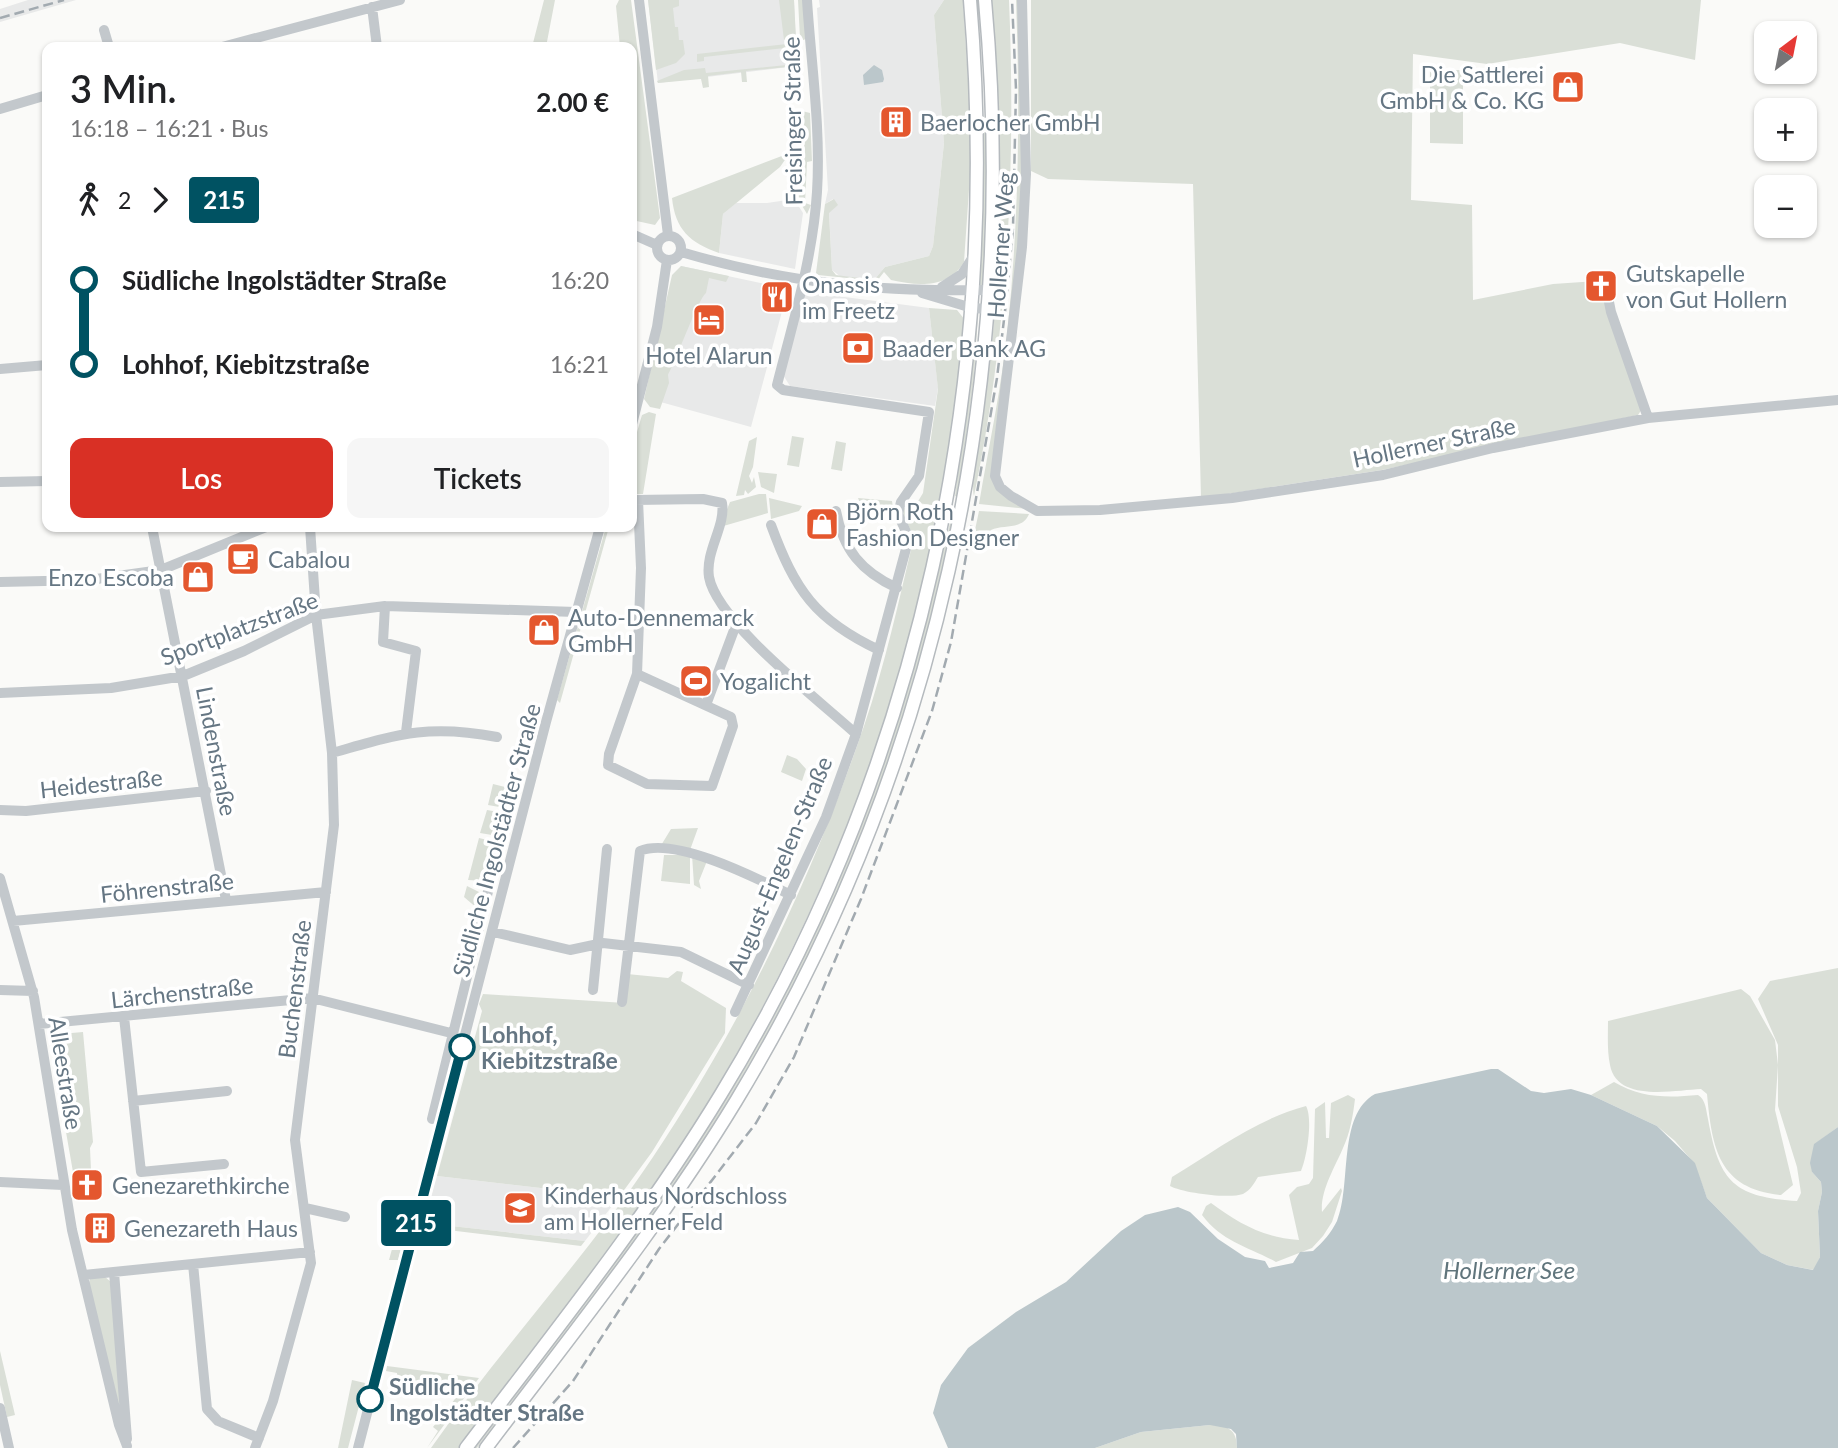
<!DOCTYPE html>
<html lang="de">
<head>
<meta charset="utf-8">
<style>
	body { margin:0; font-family:Lato,sans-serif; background:#f6f6f6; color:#202124; height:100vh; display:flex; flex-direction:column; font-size:26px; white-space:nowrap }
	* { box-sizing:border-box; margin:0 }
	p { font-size:23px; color:#757577 }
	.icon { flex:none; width:38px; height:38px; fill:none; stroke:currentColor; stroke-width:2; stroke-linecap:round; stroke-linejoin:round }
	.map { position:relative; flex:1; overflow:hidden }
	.details { position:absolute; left:42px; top:42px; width:595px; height:490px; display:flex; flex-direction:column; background:#fff; border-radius:14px; box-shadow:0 2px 5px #0004 }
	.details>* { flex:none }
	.badge { padding:0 14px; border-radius:5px; font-size:24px; line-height:46px }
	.needle { width:46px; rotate:32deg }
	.fabs { position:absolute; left:1754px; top:21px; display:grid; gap:14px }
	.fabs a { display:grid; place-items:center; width:63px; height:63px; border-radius:14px; background:#fff; box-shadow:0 2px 5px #0004; font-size:35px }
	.map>.badge { position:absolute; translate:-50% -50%; box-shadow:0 0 0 4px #fff }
	.legs { display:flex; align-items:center; gap:10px; height:77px; padding:0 28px; font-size:23px }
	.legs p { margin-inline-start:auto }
	.overview { display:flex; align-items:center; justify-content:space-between; height:119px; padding:0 28px }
	h1 { font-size:38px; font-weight:600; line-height:52px }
	.action { display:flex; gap:14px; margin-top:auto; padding:14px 28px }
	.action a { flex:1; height:80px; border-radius:14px; background:#d93025; color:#fff; font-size:28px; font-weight:600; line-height:80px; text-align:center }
	.action a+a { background:#f6f6f6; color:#202124 }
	ul { padding:0 28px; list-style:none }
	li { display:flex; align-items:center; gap:24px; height:84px; font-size:26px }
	li i { display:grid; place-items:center; width:10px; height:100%; margin:0 9px; background:currentColor }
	li i::after { content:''; width:18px; height:18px; margin:-9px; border:5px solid; border-radius:50%; background:#fff }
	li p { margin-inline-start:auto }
	li:first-child i { background:linear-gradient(#0000 50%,currentColor 0) }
	li:last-child i { background:linear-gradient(currentColor 50%,#0000 0) }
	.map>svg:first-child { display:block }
	.built { fill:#e8e9e9 }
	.green { fill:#dadfd7 }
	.water { fill:#bbc7cb }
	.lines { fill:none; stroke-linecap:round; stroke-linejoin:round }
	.major-casing { stroke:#b5babe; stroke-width:15 }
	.minor { stroke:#c3c8cc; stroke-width:10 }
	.major { stroke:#fff; stroke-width:12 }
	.rail { stroke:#a2aab0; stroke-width:2.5; stroke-dasharray:10 5; stroke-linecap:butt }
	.line-1-casing { stroke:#fff; stroke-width:16 }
	.line-1 { stroke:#005262; stroke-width:10 }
	.stop-1-dot { fill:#fff; stroke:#005262; stroke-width:3.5 }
	.labels { text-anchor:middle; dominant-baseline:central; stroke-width:7; stroke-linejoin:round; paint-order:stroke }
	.poi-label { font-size:23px; fill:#657683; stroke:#fff; text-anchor:start }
	.street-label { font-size:23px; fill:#657683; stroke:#fff }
	.stop-label { font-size:23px; font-weight:bold; fill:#657683; stroke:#fff; text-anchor:start }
	.water-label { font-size:24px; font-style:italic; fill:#60757c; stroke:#fff }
</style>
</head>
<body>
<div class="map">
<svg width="1838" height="1448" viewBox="0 0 1838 1448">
	<rect width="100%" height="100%" fill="#fafaf8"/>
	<!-- built -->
	<path class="built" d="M28,0H76L0,22V9Z
		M648,0H794L797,66L658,83Z
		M819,0H944L934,15L944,143L933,246L929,256L885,267L874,280L841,277L832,270L829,212L833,199L825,204L828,190L817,8L820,7Z
		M794,199L803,213L795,269L719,253L723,214L736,203H767Z
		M681,266L788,289L751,427L646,398Z
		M806,292L929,308L938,388L935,406L790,386L783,375Z
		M437,1176L619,1197L585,1241L424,1223Z"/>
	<!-- green -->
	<path class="green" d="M544,0H555L546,47H532Z
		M619,0H631L660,218L655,225L632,220V47H620L616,6Z
		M648,0H679V6L673,8L675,27H678L679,40H683L685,54L676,63L656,70Z
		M779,0H794L796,39L784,40Z
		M798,0H803L806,39L803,40L800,38Z
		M944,0H963L972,146L964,262C949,289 917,286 891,280L884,272L877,281L818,275L816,273L825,204L834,199L838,205L829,213L832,270L836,275L874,280L885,267L929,256L933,246L944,143L934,15Z
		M991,0H1009C1016,166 1008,333 974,496C969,484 987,383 990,361C1004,241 1001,120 991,0Z
		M1016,0H1019C1024,99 1023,199 1015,297C1009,359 993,420 993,482L1028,509L979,504C989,445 1002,385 1008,325C1019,217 1020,109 1016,0Z
		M1031,0H1701L1695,60L1620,43L1487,64L1413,54L1411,200L1472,205L1473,300L1553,284L1597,281L1642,409L1638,415L1382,470L1201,498L1193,184L1048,179L1031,171Z
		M796,43V51L786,52L785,48L704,57V61L697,62V54Z
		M797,58V66L746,71L747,82H742L741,72L708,76L709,87L703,88L701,79L658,83L657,81L684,70L705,68L706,73L787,65V59Z
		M1430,70H1463V144L1430,143Z
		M802,111L810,113L812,161L807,162L805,203L811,205L807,214L798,199Z
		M982,118H988L983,286H980Z
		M798,141L780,167L723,214L719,253C690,243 675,229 672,198L787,154Z
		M681,266L729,276L726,282L709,278L706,293C698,299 677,359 668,375L669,383L660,409L650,407L644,399L672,275Z
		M929,308L957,310L965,320C961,355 960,392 954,427C913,710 805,965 646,1201C589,1286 521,1365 460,1448H431C501,1348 585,1259 653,1157C742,1024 812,878 864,726C885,665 899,600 914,537L903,515V508L930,512L932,505L917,503L923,493L938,389Z
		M978,315L974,377L958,497L955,496Z
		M649,412L656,414L643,494H634L632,449L642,415Z
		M792,436L804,438L799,467L787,465Z
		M757,437L753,467L749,476L752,483L754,477L756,487L748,494L745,490L744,495L736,496L749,441Z
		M836,441L846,443L842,471L831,469Z
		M758,472L777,474L774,493L761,487Z
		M759,494H766L768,513L720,527L730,502Z
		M769,498L802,506L799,511L771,519Z
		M858,498L892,501L893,508L865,515Z
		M979,511L1029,514C1023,530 1004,524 991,530L981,545L972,544Z
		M952,514L955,515C914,731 831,940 714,1126C644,1239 556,1342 477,1448H472C525,1376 577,1304 630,1233C657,1196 687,1159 711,1121C829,933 903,729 952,514Z
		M606,527H609L560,703L557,700Z
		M787,755L797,759L806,769L802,781L781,772Z
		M493,784L505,787L508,798L505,808L488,805Z
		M487,810L504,813L498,836L480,833Z
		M698,828L690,850L660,847L671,829Z
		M479,838L496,842L486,881L468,880Z
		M664,855H690V884L661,881Z
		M692,855L707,861L699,881L701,889L694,885Z
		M467,886L483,894L478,909L464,897Z
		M1838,968V1127L1815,1144L1812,1172L1821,1182L1822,1192L1818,1211L1820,1257L1814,1270L1787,1265L1761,1253L1707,1198L1694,1163L1675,1141L1657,1126L1591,1095L1614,1082C1641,1098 1667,1098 1698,1095C1706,1100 1706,1110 1708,1119C1719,1181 1733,1197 1797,1201L1801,1193L1797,1167L1778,1106V1045L1758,999L1770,981Z
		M677,971L683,972L681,981L726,1008L725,1033L652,1152L619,1197L437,1176L482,1011L479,1004L483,994L625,1003L627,974L668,978Z
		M1741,989L1750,996L1775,1040L1778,1065L1775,1110L1793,1185L1781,1195C1719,1189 1712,1149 1707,1094L1701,1089C1675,1090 1617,1103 1610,1065C1607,1051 1608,1035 1608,1021Z
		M83,1032L93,1142L90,1148L91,1170L73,1172L49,1035Z
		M1348,1095L1355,1099C1353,1116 1350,1133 1343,1148C1335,1167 1320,1191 1322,1212L1341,1188L1342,1191L1332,1222L1323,1236L1312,1248L1276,1262C1249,1247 1222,1242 1202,1215L1206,1206L1211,1203C1238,1223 1264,1238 1299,1240L1289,1195L1297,1187L1309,1184L1313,1178L1315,1109L1325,1102L1326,1138H1329L1331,1103Z
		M1306,1106C1313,1118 1307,1158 1301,1171L1258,1177C1254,1183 1251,1190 1243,1194C1229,1199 1183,1193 1170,1186L1172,1177C1215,1151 1257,1119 1306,1106Z
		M577,1194L614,1199L605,1207L576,1202Z
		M400,1220L407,1223L398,1260H389Z
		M424,1223L585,1241L581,1246L423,1227Z
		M104,1276L111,1282L123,1423L89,1283L90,1279Z
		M0,1351L15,1415L7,1417L0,1385Z
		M387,1366L479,1378L427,1448L438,1431L433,1427L462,1390L397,1377V1373L386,1371Z
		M352,1380L365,1383L348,1448H338Z
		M1210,1425C1227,1425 1237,1429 1237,1448H1095L1141,1432Z"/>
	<!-- water -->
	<path class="water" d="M874,65L882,70L884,79L883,82L864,85L863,75Z
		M1491,1069H1498L1531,1091L1544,1093L1571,1089L1591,1095L1657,1126L1695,1163L1707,1198L1761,1253L1787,1265L1813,1270L1820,1257L1818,1211L1822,1192L1821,1182L1812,1172L1810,1163L1814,1144L1838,1127V1448H1237L1236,1434L1231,1429L1210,1425L1141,1432L1095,1448H948L933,1413L941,1385L968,1348L1016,1312L1066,1282L1121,1231L1145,1215L1178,1207L1190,1212L1218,1239L1245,1257L1265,1261L1269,1268L1293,1263L1300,1252L1313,1251C1323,1242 1331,1233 1337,1221C1352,1185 1337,1115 1375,1094Z"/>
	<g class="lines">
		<defs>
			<path id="major" d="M466,1448C554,1332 645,1219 721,1094C921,767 1002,381 970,0
				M486,1448C572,1334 662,1223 736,1101C936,771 1020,383 985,0"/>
		</defs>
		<!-- major casing -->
		<use href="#major" class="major-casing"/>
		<!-- minor -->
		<path class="minor" d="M639,0L668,235
			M1022,0L1026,174L1022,247L995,476L1000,487L1011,496L1037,511L1100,510L1232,498L1383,475L1493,448L1648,418L1838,400
			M372,7L377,47
			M104,30L109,47
			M222,47L400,0
			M0,109L47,95
			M632,234L657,245
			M657 248a12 12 0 1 1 24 0a12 12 0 1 1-24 0Z
			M681,252C790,284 878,292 990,290
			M1604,277L1611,312L1648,418
			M942,287L962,274L973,257
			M922,293L972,308L989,309
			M0,369L47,365
			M632,424L657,327L667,260
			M0,482L47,481
			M635,500L703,499L722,503C726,526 705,551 709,577C717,622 820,701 856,734
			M836,511C843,550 862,572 897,588
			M771,525C795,590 815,620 879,650
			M152,527L226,900
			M0,582L89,580L161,570L266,527
			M385,606L383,642L416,651L406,732
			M637,674L731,717L733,726L712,786L647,784L608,765L609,754L637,674L641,568L638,500
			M0,693L111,688L183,676L244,651L316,615L385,606L576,612
			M706,705L737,622
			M332,753C399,734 428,724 497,737
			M0,810L26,811L206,791
			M0,878L34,997L72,1230L119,1425L127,1446
			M13,921L326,892
			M493,932L570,950L603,943L681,952L749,985
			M0,990L33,991
			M593,990L607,849
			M622,1002L640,851C675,836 758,879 791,895
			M735,1012L826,817L856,734L907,545V534L898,514L901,502L919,476L929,412L783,390L777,385C793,322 813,257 817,192C821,128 811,63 807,0
			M124,1017L141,1172L224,1164
			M39,1024L312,998L451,1033
			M133,1101L227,1091
			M432,1119L512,794L509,787
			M0,1182L63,1185
			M305,1208L345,1217
			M193,1264L207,1409L218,1421L259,1438
			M114,1272L127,1439
			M84,1275L310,1252
			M0,1408L9,1448
			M255,1448L273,1401L311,1263L295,1140L334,825L332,753L316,615L310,527
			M358,1448L546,722L600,527"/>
		<!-- major -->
		<use href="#major" class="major"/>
		<!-- rail -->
		<path class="rail" d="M0,18L64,0
			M513,1448L573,1381L659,1249L756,1123L794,1057L861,899L932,711L951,642L997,378L1006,303L1013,228L1016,89L1012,0"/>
	</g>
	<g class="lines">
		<defs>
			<path id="line-1" d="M370,1399L462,1047"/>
		</defs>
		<!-- line-1 casing -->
		<use href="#line-1" class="line-1-casing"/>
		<!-- line-1 -->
		<use href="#line-1" class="line-1"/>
	</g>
	<!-- icons -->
	<defs>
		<symbol id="shop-square" viewBox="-11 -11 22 22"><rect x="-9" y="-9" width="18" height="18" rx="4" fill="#e4572e" stroke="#fff"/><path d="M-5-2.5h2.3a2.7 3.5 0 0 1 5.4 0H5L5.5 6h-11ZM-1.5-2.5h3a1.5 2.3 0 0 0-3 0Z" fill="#fff"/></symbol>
		<symbol id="building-square" viewBox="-11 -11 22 22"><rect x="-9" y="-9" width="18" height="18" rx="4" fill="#e4572e" stroke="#fff"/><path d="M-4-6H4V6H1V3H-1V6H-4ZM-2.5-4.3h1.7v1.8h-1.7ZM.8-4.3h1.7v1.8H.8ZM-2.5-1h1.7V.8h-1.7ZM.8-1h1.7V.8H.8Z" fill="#fff"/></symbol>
		<symbol id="church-square" viewBox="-11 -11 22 22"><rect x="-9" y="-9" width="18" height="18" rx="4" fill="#e4572e" stroke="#fff"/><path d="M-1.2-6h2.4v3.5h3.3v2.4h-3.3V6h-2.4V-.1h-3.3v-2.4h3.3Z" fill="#fff"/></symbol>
		<symbol id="restaurant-square" viewBox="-11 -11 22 22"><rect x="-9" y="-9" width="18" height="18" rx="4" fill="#e4572e" stroke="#fff"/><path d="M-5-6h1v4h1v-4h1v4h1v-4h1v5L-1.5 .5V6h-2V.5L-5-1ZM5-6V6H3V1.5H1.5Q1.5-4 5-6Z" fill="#fff"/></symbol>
		<symbol id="hotel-square" viewBox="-11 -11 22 22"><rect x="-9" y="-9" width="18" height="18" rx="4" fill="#e4572e" stroke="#fff"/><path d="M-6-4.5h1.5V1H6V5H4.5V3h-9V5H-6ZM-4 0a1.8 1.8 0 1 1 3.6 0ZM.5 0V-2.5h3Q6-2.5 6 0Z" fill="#fff"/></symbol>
		<symbol id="bank-square" viewBox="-11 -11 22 22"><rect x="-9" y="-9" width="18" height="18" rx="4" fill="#e4572e" stroke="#fff"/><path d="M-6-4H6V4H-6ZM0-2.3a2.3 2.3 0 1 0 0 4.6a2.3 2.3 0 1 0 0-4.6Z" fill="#fff"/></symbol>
		<symbol id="cafe-square" viewBox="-11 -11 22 22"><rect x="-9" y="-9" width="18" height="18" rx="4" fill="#e4572e" stroke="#fff"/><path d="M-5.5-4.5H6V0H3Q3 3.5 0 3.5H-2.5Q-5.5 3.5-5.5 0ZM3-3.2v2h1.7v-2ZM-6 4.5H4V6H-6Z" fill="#fff"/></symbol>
		<symbol id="stadium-square" viewBox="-11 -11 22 22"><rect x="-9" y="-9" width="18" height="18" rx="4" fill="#e4572e" stroke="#fff"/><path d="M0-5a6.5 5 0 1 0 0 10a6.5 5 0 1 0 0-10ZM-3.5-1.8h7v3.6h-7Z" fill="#fff"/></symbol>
		<symbol id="school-square" viewBox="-11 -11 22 22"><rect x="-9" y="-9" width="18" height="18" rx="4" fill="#e4572e" stroke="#fff"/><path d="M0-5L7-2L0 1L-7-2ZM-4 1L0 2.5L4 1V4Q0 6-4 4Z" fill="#fff"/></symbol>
	</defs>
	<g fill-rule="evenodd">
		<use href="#shop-square" x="1549" y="68" width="38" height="38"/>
		<use href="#building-square" x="877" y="103" width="38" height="38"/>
		<use href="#church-square" x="1582" y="267" width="38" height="38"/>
		<use href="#restaurant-square" x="758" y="278" width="38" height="38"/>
		<use href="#hotel-square" x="690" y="301" width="38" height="38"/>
		<use href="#bank-square" x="839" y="329" width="38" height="38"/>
		<use href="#shop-square" x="803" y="505" width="38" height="38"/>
		<use href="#cafe-square" x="224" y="540" width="38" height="38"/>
		<use href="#shop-square" x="179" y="558" width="38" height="38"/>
		<use href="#shop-square" x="525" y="611" width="38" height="38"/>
		<use href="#stadium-square" x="677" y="662" width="38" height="38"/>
		<use href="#church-square" x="68" y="1166" width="38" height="38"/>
		<use href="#school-square" x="501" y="1189" width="38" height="38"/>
		<use href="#building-square" x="81" y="1209" width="38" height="38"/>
	</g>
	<!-- markers -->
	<g class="stop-1-dot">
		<circle cx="462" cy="1047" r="12"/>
		<circle cx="370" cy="1399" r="12"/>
	</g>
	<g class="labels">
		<!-- poi labels -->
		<g class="poi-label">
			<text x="1544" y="74" text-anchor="end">Die Sattlerei<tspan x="1544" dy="26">GmbH &amp; Co. KG</tspan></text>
			<text x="920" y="122">Baerlocher GmbH</text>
			<text x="1626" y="273">Gutskapelle<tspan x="1626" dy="26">von Gut Hollern</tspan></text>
			<text x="802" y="284">Onassis<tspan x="802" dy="26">im Freetz</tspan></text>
			<text x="882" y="348">Baader Bank AG</text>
			<text x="709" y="355" text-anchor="middle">Hotel Alarun</text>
			<text x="846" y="511">Björn Roth<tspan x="846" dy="26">Fashion Designer</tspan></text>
			<text x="268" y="559">Cabalou</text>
			<text x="174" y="577" text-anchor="end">Enzo Escoba</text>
			<text x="568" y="617">Auto-Dennemarck<tspan x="568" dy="26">GmbH</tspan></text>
			<text x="720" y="681">Yogalicht</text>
			<text x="112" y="1185">Genezarethkirche</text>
			<text x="544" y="1195">Kinderhaus Nordschloss<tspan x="544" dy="26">am Hollerner Feld</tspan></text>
			<text x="124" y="1228">Genezareth Haus</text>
		</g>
		<!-- street labels -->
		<g class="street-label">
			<text transform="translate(792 121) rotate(-91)">Freisinger Straße</text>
			<text transform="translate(1000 245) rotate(-86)">Hollerner Weg</text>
			<text transform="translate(1434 442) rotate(-12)">Hollerner Straße</text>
			<text transform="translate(239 628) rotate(-21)">Sportplatzstraße</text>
			<text transform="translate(217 751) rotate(79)">Lindenstraße</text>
			<text transform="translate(101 783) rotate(-6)">Heidestraße</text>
			<text transform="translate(496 840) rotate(-75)">Südliche Ingolstädter Straße</text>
			<text transform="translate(779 865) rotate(-67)">August-Engelen-Straße</text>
			<text transform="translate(167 887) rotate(-6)">Föhrenstraße</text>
			<text transform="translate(294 989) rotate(-83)">Buchenstraße</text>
			<text transform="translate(182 992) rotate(-6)">Lärchenstraße</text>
			<text transform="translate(66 1073) rotate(81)">Alleestraße</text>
		</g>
		<!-- stop labels -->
		<g class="stop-label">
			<text x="481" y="1034">Lohhof,<tspan x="481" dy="26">Kiebitzstraße</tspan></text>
			<text x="389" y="1386">Südliche<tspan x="389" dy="26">Ingolstädter Straße</tspan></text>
		</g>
		<!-- water labels -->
		<g class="water-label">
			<text x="1509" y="1269">Hollerner See</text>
		</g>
	</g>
</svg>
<div class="fabs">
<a><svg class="needle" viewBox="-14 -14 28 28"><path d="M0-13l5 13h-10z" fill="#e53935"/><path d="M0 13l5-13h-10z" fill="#757577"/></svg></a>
<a>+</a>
<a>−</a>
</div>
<b class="badge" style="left:416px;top:1223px;background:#005262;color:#fff">215</b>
<section class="details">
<div class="overview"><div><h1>3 Min.</h1><p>16:18 – 16:21 · Bus</p></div><b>2.00 €</b></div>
<div class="legs"><svg class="icon" aria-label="walk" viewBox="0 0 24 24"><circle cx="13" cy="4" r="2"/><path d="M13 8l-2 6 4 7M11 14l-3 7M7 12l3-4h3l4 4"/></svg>2<svg class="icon" aria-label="forward" viewBox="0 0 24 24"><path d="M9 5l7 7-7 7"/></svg><b class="badge" style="background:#005262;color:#fff">215</b></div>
<ul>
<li><i style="color:#005262"></i><b>Südliche Ingolstädter Straße</b><p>16:20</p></li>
<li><i style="color:#005262"></i><b>Lohhof, Kiebitzstraße</b><p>16:21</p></li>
</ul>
<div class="action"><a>Los</a><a>Tickets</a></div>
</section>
</div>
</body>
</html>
